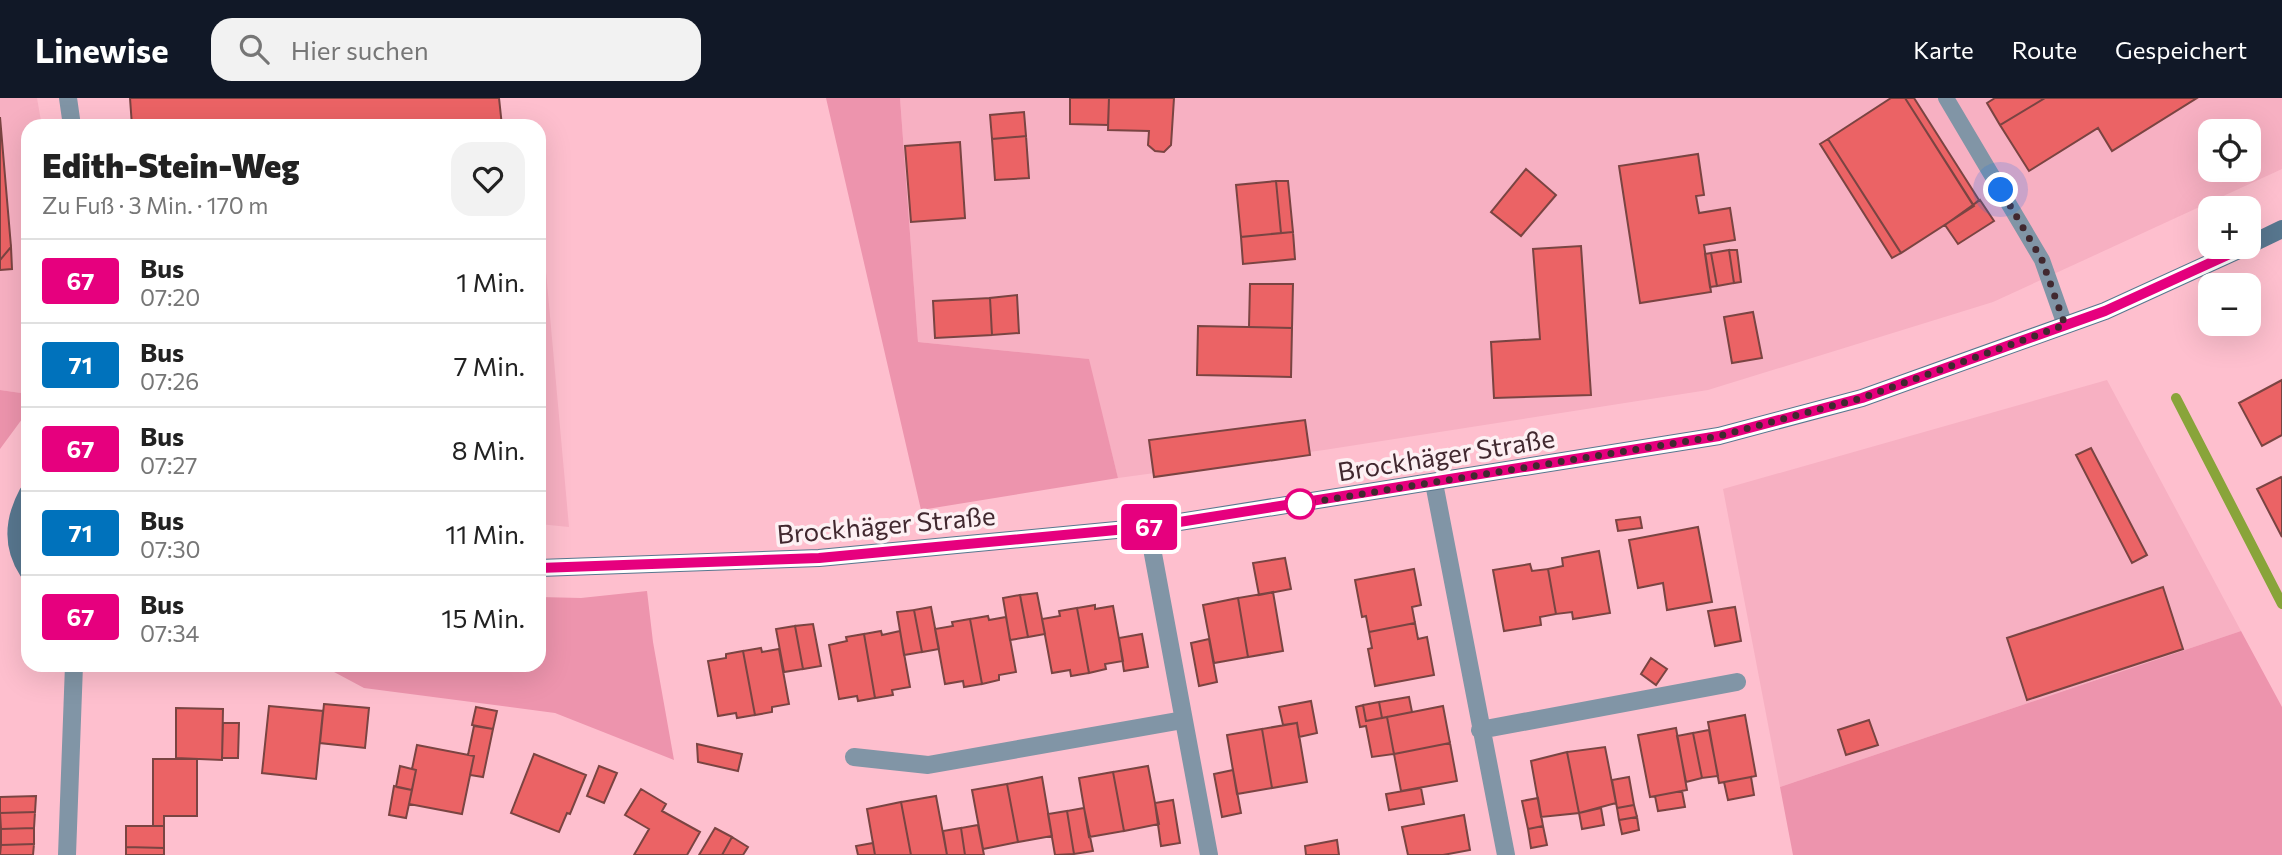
<!DOCTYPE html>
<html lang="de">
<head>
<meta charset="utf-8">
<style>
	body { margin:0; font-family:Commissioner,sans-serif; background:#f2f2f2; color:#222; height:100vh; display:flex; flex-direction:column; font-size:26px; white-space:nowrap }
	* { box-sizing:border-box; margin:0 }
	p { font-size:23px; color:#767676 }
	.icon { flex:none; width:38px; height:38px; fill:none; stroke:currentColor; stroke-width:2; stroke-linecap:round; stroke-linejoin:round }
	.map { position:relative; flex:1; overflow:hidden }
	.side { position:absolute; left:21px; top:21px; width:525px; height:553px; display:flex; flex-direction:column; background:#fff; border-radius:21px; box-shadow:0 7px 28px #0002 }
	.side>* { flex:none }
	.badge { padding:0 14px; border-radius:5px; font-size:24px; line-height:46px }
	.buttons { position:absolute; left:2198px; top:21px; display:grid; gap:14px }
	.buttons a { display:grid; place-items:center; width:63px; height:63px; border-radius:14px; background:#fff; box-shadow:0 7px 28px #0002; font-size:35px }
	.you { position:absolute; width:35px; height:35px; margin:-18px; border:5px solid #fff; border-radius:50%; background:#1a73e8; box-shadow:0 0 0 10px #1a73e833 }
	.map>.badge { position:absolute; translate:-50% -50%; box-shadow:0 0 0 4px #fff }
	.round { display:grid; place-items:center; flex:none; width:74px; height:74px; border-radius:21px; background:#f2f2f2 }
	.summary { display:flex; align-items:center; justify-content:space-between; height:119px; padding:0 21px }
	h1 { font-size:33px; font-weight:800; line-height:52px }
	ul { padding:0; list-style:none }
	li { display:flex; align-items:center; gap:21px; height:84px; padding:0 21px; border-top:2px solid #e0e0e0 }
	li div { flex:1 }
	li b { display:block; font-size:26px }
	li em { font-style:normal }
	li .badge { min-width:77px; font-weight:700; text-align:center }
	header { display:flex; align-items:center; gap:42px; box-sizing:border-box; height:98px; padding:0 35px; background:#111827; color:#fff }
	header strong { font-size:33px }
	nav { display:flex; gap:38px; margin-inline-start:auto; font-size:24px }
	.search { width:490px; height:63px; background:#f2f2f2; display:flex; align-items:center; gap:18px; box-sizing:border-box; padding:0 24px; border-radius:21px; color:#767676; font-size:26px }
	.map>svg:first-child { display:block }
	.built { fill:#f7b0c2; fill-rule:evenodd }
	.green { fill:#ed94ad }
	.lines { fill:none; stroke-linecap:round; stroke-linejoin:round }
	.stream { stroke:#89a43a; stroke-width:10 }
	.building { fill:#eb6365; stroke:#7a4442; stroke-width:2 }
	.lane { stroke:#8195a6; stroke-width:16 }
	.street { stroke:#8195a6; stroke-width:18 }
	.secondary { stroke:#58778f; stroke-width:18 }
	.line-casing { stroke:#fff; stroke-width:16 }
	.line { stroke:#e6007e; stroke-width:10 }
	.walk { stroke:#41282f; stroke-width:7; stroke-dasharray:0 12.6 }
	.stop-dot { fill:#fff; stroke:#e6007e; stroke-width:3.5 }
	.labels { text-anchor:middle; dominant-baseline:central; stroke-width:7; stroke-linejoin:round; paint-order:stroke }
	.street-label { font-size:26px; fill:#41282f; stroke:#fdf0f3 }
</style>
</head>
<body>
<header>
<strong>Linewise</strong>
<div class="search"><svg class="icon" aria-label="search" viewBox="0 0 24 24"><circle cx="10" cy="10" r="6"/><path d="M15 15l6 6"/></svg>Hier suchen</div>
<nav><a>Karte</a><a>Route</a><a>Gespeichert</a></nav>
</header>
<div class="map">
<svg width="2282" height="757" viewBox="0 0 2282 757">
	<rect width="100%" height="100%" fill="#febfce"/>
	<!-- built -->
	<path class="built" d="M0,0H37L41,23V28H28V296L0,292Z
		M900,0H2282V71L1993,204L1708,292L1324,352L1118,380L1088,261L918,244ZM2210,33H2249V72H2210Z
		M539,96L569,429L539,426Z
		M2107,282L2241,533L1780,689L1723,391Z"/>
	<!-- green -->
	<path class="green" d="M826,0H900L918,244L1089,261L1118,380L921,412Z
		M0,292L28,296V313L0,351Z
		M647,493L653,544L674,662L555,615L364,590L321,567H539V499L581,500Z
		M2241,533L2282,609V757H1793L1780,689Z"/>
	<g class="lines">
		<!-- stream -->
		<path class="stream" d="M2176,300L2282,506"/>
	</g>
	<!-- building -->
	<path class="building" d="M130,0H499L502,28H132Z
		M1070,0H1109L1108,27L1070,26Z
		M1109,0H1174L1171,47L1164,54L1155,53L1148,47L1149,33L1108,32Z
		M1891,0H1905L1974,108L1901,155L1828,41Z
		M1905,0H1914L1979,102L1973,107Z
		M1995,0H2045L2000,27L1987,5Z
		M2045,0H2197L2112,53L2098,30L2029,73L2000,27Z
		M1024,14L1026,38L992,41L990,17Z
		M0,19L11,149L0,162Z
		M1026,38L1029,80L995,82L992,41Z
		M1828,41L1901,155L1892,160L1820,46Z
		M960,44L965,120L911,124L905,48Z
		M1698,56L1704,97L1696,98L1699,115L1730,110L1735,142L1704,147L1711,194L1640,205L1619,68Z
		M1526,71L1556,97L1521,138L1491,114Z
		M1276,83L1281,135L1241,139L1236,87Z
		M1276,83H1288L1293,134L1281,135Z
		M1980,102L1994,123L1958,146L1945,127Z
		M1293,134L1295,161L1243,166L1241,139Z
		M1581,148L1591,297L1494,300L1491,244L1540,241L1533,151Z
		M11,149L12,171L0,172V162Z
		M1729,152L1734,185L1717,188L1711,155Z
		M1729,152H1737L1741,184L1734,185Z
		M1711,155L1717,188L1710,189L1705,156Z
		M1250,186H1293L1292,230L1249,229Z
		M1017,197L1019,235L992,237L990,200Z
		M990,200L992,237L935,240L933,203Z
		M1753,214L1762,260L1732,265L1724,219Z
		M1198,228L1292,230L1291,279L1197,277Z
		M2282,282V337L2262,348L2239,305Z
		M1305,322L1310,357L1154,379L1149,342Z
		M2091,350L2147,457L2132,465L2076,357Z
		M2281,379L2282,381V439L2257,391Z
		M1640,419L1642,430L1618,433L1616,422Z
		M1698,429L1712,504L1667,512L1663,485L1638,490L1629,442Z
		M1599,453L1610,515L1573,521L1572,514L1556,516L1548,471L1563,468L1562,460Z
		M1285,460L1291,491L1259,497L1253,465Z
		M1530,466L1532,473L1548,471L1556,516L1540,519L1541,527L1504,533L1493,472Z
		M1414,471L1421,507L1412,509L1415,525L1369,534L1366,518L1362,519L1355,482Z
		M2163,489L2183,551L2027,602L2007,540Z
		M1273,494L1283,553L1248,559L1238,500Z
		M1037,495L1045,536L1028,539L1020,497Z
		M1020,497L1028,539L1010,542L1003,500Z
		M1238,500L1248,559L1214,565L1203,507Z
		M1095,507V511L1113,508L1123,563L1105,566L1106,571L1089,575L1077,510Z
		M931,509L939,551L922,554L914,512Z
		M1735,509L1741,543L1715,548L1708,513Z
		M1077,510L1089,575L1071,578L1070,572L1052,575L1042,521L1060,518L1059,513Z
		M914,512L922,554L904,557L897,514Z
		M988,518L989,522L1006,519L1016,574L999,577V582L982,586L970,521Z
		M970,521L982,586L964,589L963,583L945,586L935,531L953,528L952,524Z
		M1415,525L1418,541L1427,539L1434,577L1375,588L1368,551L1372,550L1369,534Z
		M813,526L821,568L803,571L795,528Z
		M795,528L803,571L784,574L776,531Z
		M881,533L882,537L900,533L910,589L892,592L893,597L875,600L864,536Z
		M864,536L875,600L858,603L857,598L839,601L829,547L847,543L846,539Z
		M1142,536L1148,569L1124,573L1119,540Z
		M1209,541L1217,584L1199,588L1191,545Z
		M761,550L762,554L779,551L789,606L772,609V614L755,617L743,553Z
		M743,553L755,617L737,620L736,615L718,618L708,563L726,560V556Z
		M1651,560L1667,571L1656,587L1641,576Z
		M1409,599L1412,614L1382,620L1379,604Z
		M1311,603L1317,635L1299,639L1297,625L1283,627L1279,609Z
		M1379,604L1382,620L1366,623L1363,607Z
		M324,606L369,610L365,650L320,645Z
		M1363,607L1366,623L1387,619L1394,656L1372,659L1366,628L1360,629L1356,609Z
		M269,608L323,613L316,681L262,675Z
		M1443,608L1450,645L1394,656L1387,619Z
		M476,609L497,613L493,631L472,627Z
		M176,610L223,611L222,662L176,660Z
		M1745,617L1756,678L1719,685L1708,624Z
		M1869,622L1878,647L1846,657L1838,632Z
		M223,625H239L238,660H222Z
		M1297,625L1307,684L1272,690L1262,631Z
		M474,628L493,631L483,679L470,677L474,658L468,657Z
		M1676,630L1687,692L1650,699L1638,637Z
		M1262,631L1272,690L1237,696L1227,637Z
		M1709,632L1718,678L1702,680L1693,635Z
		M1693,635L1702,680L1686,684L1677,638Z
		M1450,645L1457,683L1401,693L1394,656Z
		M697,646L742,656L738,673L698,664Z
		M417,647L474,658L462,716L409,706L416,672L412,671Z
		M1605,649L1616,705L1579,715L1567,654Z
		M1567,654L1579,715L1541,719L1531,663Z
		M534,656L586,677L570,716L567,715L559,734L511,715Z
		M153,661H197V718H164V728H153Z
		M400,668L416,672L412,692L396,689Z
		M599,668L617,675L604,705L587,698Z
		M1148,668L1159,726L1124,733L1113,674Z
		M1233,672L1241,715L1222,719L1214,676Z
		M1113,674L1124,733L1089,739L1079,680Z
		M1042,679L1052,738L1018,744L1007,686Z
		M1629,679L1634,707L1617,710L1612,682Z
		M1751,679L1754,697L1728,702L1724,684Z
		M1007,686L1018,744L983,751L972,692Z
		M394,688L412,692L406,720L389,717Z
		M1421,690L1424,706L1389,712L1386,696Z
		M641,691L666,706L662,713L700,734L687,757H634L649,731L625,717Z
		M1682,693L1685,709L1658,713L1655,698Z
		M36,698L35,714L0,715V699Z
		M936,698L947,757H911L901,704Z
		M1538,700L1543,728L1528,731L1522,703Z
		M1173,702L1180,745L1161,748L1155,705Z
		M901,704L911,757H875L867,711Z
		M1634,707L1637,719L1619,722L1617,710Z
		M1084,710L1093,753L1074,756L1067,713Z
		M1601,710L1604,727L1582,731L1579,715Z
		M1067,713L1074,756L1055,757L1048,716Z
		M35,714L34,730L1,731L0,715Z
		M1464,717L1470,752L1443,757H1408L1402,729Z
		M1637,719L1639,732L1622,736L1619,722Z
		M978,727L984,757H965L961,730Z
		M126,728H164V750L126,749Z
		M1543,728L1547,747L1531,750L1528,731Z
		M34,730V746L1,747V731Z
		M715,730L732,739L722,757H699Z
		M961,730L965,757H947L943,733Z
		M732,739L748,749L743,757H722Z
		M1337,742L1339,757H1306L1305,748Z
		M873,745L875,757H858L856,748Z
		M34,746L33,757H0L1,747Z
		M126,749L164,750V757H126Z"/>
	<g class="lines">
		<!-- lane -->
		<path class="lane" d="M1946,0L2042,162L2065,227"/>
		<!-- street -->
		<path class="street" d="M68,0L72,28
			M1434,385L1506,757
			M1148,429L1209,757
			M1480,632L1737,584
			M854,659L928,667L1183,622
			M67,757L74,567"/>
		<!-- secondary -->
		<path class="secondary" d="M2249,147L2282,131
			M28,395C14,421 11,447 28,473
			M539,470L819,460L1148,429L1719,338L1862,300L2105,213L2245,149"/>
	</g>
	<g class="lines">
		<defs>
			<path id="line" d="M539,470L819,460L1148,429L1719,338L1862,300L2105,213L2245,149"/>
		</defs>
		<!-- line casing -->
		<use href="#line" class="line-casing"/>
		<!-- line -->
		<use href="#line" class="line"/>
		<!-- walk -->
		<path class="walk" d="M1300,406L1719,338L1862,300L2065,227L2042,162L2001,92"/>
	</g>
	<!-- markers -->
	<circle class="stop-dot" cx="1300" cy="406" r="14"/>
	<g class="labels">
		<!-- street labels -->
		<g class="street-label">
			<text transform="translate(1446 356) rotate(-9)">Brockhäger Straße</text>
			<text transform="translate(886 426) rotate(-5)">Brockhäger Straße</text>
		</g>
	</g>
</svg>
<div class="buttons">
<a><svg class="icon" aria-label="locate" viewBox="0 0 24 24"><circle cx="12" cy="12" r="6"/><path d="M12 2v4M12 18v4M2 12h4M18 12h4"/></svg></a>
<a>+</a>
<a>−</a>
</div>
<div class="you" style="left:2001px;top:92px"></div>
<b class="badge" style="left:1149px;top:429px;background:#e6007e;color:#fff">67</b>
<section class="side">
<div class="summary"><div><h1>Edith-Stein-Weg</h1><p>Zu Fuß · 3 Min. · 170 m</p></div><a class="round"><svg class="icon" aria-label="heart" viewBox="0 0 24 24"><path d="M12 20l-8-8c-3-5 5-10 8-4 3-6 11-1 8 4z"/></svg></a></div>
<ul>
<li><span class="badge" style="background:#e6007e;color:#fff">67</span><div><b>Bus</b><p>07:20</p></div><em>1 Min.</em></li>
<li><span class="badge" style="background:#0072bc;color:#fff">71</span><div><b>Bus</b><p>07:26</p></div><em>7 Min.</em></li>
<li><span class="badge" style="background:#e6007e;color:#fff">67</span><div><b>Bus</b><p>07:27</p></div><em>8 Min.</em></li>
<li><span class="badge" style="background:#0072bc;color:#fff">71</span><div><b>Bus</b><p>07:30</p></div><em>11 Min.</em></li>
<li><span class="badge" style="background:#e6007e;color:#fff">67</span><div><b>Bus</b><p>07:34</p></div><em>15 Min.</em></li>
</ul>
</section>
</div>
</body>
</html>
